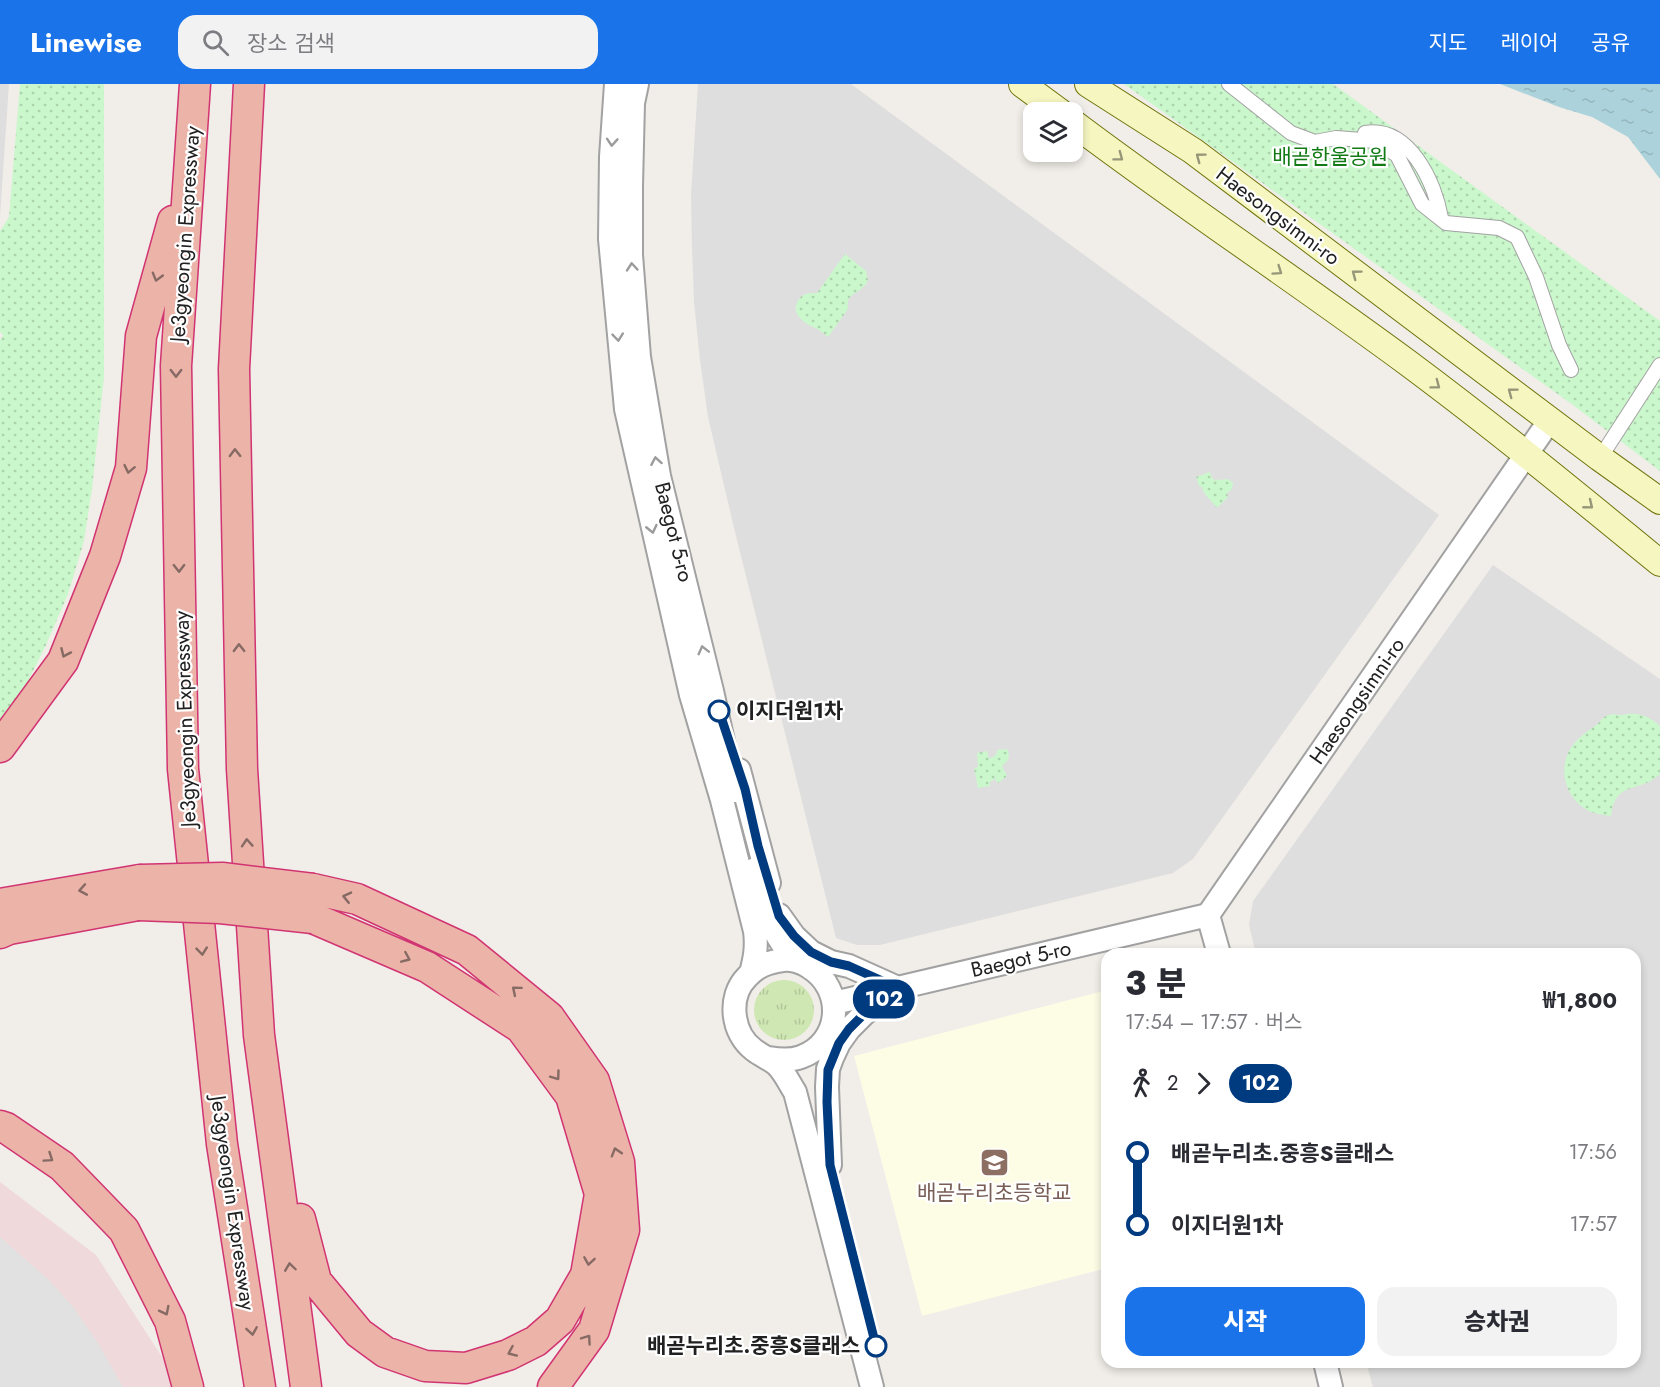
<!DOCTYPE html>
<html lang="ko">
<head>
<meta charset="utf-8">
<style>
	body { margin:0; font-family:Jost,"Noto Sans KR",sans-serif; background:#f2f2f3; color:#2b2b33; height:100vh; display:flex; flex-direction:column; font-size:22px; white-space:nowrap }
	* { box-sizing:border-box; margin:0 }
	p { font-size:20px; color:#7c7c81 }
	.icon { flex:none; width:33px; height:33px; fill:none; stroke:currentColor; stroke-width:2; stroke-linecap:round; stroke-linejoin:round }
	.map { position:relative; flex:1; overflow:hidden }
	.drawer { position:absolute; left:1101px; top:864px; width:540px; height:420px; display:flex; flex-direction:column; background:#fff; border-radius:18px; box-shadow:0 3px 9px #0003 }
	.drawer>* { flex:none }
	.badge { padding:0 12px; border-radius:20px; font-size:21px; line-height:39px }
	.tools { position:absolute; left:1023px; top:18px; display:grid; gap:12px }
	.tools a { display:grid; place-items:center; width:60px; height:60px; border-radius:12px; background:#fff; box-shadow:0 3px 9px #0003; font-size:30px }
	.map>.badge { position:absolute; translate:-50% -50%; box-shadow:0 0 0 3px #fff }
	.legs { display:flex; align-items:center; gap:9px; height:66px; padding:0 24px; font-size:20px }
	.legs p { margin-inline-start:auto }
	.summary { display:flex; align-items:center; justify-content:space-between; height:102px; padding:0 24px }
	h1 { font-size:33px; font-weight:800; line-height:45px }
	.action { display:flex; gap:12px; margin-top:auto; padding:12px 24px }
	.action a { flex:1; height:69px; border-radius:18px; background:#1a73e8; color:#fff; font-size:24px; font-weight:800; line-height:69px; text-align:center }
	.action a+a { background:#f2f2f3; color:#2b2b33 }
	ul { padding:0 24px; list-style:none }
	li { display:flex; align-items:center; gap:21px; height:72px; font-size:22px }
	li i { display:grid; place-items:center; width:9px; height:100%; margin:0 8px; background:currentColor }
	li i::after { content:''; width:15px; height:15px; margin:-8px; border:4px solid; border-radius:50%; background:#fff }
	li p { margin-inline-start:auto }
	li:first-child i { background:linear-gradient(#0000 50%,currentColor 0) }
	li:last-child i { background:linear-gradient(currentColor 50%,#0000 0) }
	header { display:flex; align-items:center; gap:36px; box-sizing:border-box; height:84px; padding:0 30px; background:#1a73e8; color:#fff }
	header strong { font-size:28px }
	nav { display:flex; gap:33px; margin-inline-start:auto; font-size:21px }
	.search { width:420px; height:54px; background:#f2f2f3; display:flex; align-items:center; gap:15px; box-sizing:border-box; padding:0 21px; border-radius:18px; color:#7c7c81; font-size:22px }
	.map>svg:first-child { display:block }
	.residential { fill:#dfdede }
	.commercial { fill:#f0d9da }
	.education { fill:#fdfce5 }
	.grass { fill:url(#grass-tufts) }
	.park { fill:url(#park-dots) }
	.parking { fill:#e1e1e1 }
	.water { fill:url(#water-ripples) }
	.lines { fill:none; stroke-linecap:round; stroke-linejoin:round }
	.pedestrian-casing { stroke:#a2a2a2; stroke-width:16 }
	.tertiary-casing { stroke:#a2a2a2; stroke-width:26 }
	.secondary-casing { stroke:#6f740c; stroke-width:28 }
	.trunk-casing { stroke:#d13472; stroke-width:33 }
	.pedestrian { stroke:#fff; stroke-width:14 }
	.tertiary { stroke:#fff; stroke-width:22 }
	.secondary { stroke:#f6f6c1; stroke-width:26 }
	.trunk { stroke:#ecb3a8; stroke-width:30 }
	.trunk-bridge-casing { stroke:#d13472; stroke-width:33; stroke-linecap:butt }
	.trunk-bridge { stroke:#ecb3a8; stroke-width:30 }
	.oneway { stroke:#9b9b9b }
	.oneway2 { stroke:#969679 }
	.oneway3 { stroke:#866a64 }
	.line-1-casing { stroke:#fff; stroke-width:14 }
	.line-1 { stroke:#003b80; stroke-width:9 }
	.stop-1-dot { fill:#fff; stroke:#003b80; stroke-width:3 }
	.labels { text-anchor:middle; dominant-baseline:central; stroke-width:4.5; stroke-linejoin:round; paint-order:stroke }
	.park-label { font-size:21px; fill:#137b16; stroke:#fff }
	.street-label { font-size:21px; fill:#212121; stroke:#fff }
	.stop-label { font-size:21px; font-weight:bold; fill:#212121; stroke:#fff; text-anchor:start }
	.education-label { font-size:21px; fill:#785e54; stroke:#fff }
</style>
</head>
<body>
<header>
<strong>Linewise</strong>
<div class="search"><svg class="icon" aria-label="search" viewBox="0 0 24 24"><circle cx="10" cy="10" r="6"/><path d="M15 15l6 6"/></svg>장소 검색</div>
<nav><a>지도</a><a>레이어</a><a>공유</a></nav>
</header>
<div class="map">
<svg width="1660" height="1303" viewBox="0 0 1660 1303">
	<defs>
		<pattern id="grass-tufts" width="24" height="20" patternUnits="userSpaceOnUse" patternTransform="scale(1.5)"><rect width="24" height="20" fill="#cfe7b2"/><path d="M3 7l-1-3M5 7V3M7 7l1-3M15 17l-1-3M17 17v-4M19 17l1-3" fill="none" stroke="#b1c699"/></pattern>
		<pattern id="park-dots" width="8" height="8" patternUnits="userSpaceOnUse" patternTransform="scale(1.5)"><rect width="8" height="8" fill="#caf7cb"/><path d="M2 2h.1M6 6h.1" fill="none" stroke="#add3ae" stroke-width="1.8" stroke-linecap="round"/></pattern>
		<pattern id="water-ripples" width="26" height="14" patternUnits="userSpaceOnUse" patternTransform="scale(1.5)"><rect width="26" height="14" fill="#acd3db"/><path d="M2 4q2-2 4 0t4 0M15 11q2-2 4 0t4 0" fill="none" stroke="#94b5bc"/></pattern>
	</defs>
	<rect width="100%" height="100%" fill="#f1eee9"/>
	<!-- residential -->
	<path class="residential" d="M0,0H9L0,132Z
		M698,0H851L1439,431L1193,775L1173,789L880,861H857L836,854L734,444L708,333L700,276L694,218L692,164L691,111Z
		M1493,481L1660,595V1303H1373L1366,1278H1635V870H1256L1249,841L1253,817Z"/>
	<!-- commercial -->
	<path class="commercial" d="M0,1098L96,1171L164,1276L172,1303H0Z"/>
	<!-- education -->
	<path class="education" d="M1107,906V1184L922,1232L854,972Z"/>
	<!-- grass -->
	<path class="grass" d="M754 926a30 30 0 1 1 60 0a30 30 0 1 1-60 0Z"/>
	<!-- park -->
	<path class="park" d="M20,0H104V293L92,405L84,457L68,510L46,561L22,609L0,646V256L3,251L0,248V147L9,133Z
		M1124,0H1333L1660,237V387L1573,321Z
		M845,170L866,187L868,196C862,211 845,207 848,225L828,253C823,249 817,244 811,242C801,237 790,228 799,215C803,209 810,209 817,209Z
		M1210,388L1212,394L1216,397L1218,395L1221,396L1228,395L1233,399L1232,405L1227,409L1228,413L1217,424L1204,409L1202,403L1199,402L1196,393Z
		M1614,630C1620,632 1622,631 1628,630C1641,629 1651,634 1660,642V690C1639,710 1616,695 1611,732C1603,731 1596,730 1589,727C1567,716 1558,689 1569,667C1575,656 1585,649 1595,642C1604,635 1601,632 1614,630Z
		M1007,665C1011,672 1008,678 1002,682L1007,692L998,699L994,694L993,697H990V702L978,704L974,684L978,683L977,669L987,667L989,674H991L996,671L997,666Z"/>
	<!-- parking -->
	<path class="parking" d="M0,1153L49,1196L74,1224L98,1259L123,1303H0Z"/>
	<!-- water -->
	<path class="water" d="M1500,0H1660V95L1628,53L1592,33L1559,23Z"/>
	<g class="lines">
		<defs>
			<path id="pedestrian" d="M1229,0L1291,49L1315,58L1336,54L1375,57L1397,71L1422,120L1446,139L1499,144L1517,153L1536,193L1559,261L1571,286
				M1365,49C1409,42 1435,98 1441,134
				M1600,374L1660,281"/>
			<path id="tertiary" d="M616,0L611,73L610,155L626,325L691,611L722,716L755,847C757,863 755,874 751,889
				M637,0L633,19L631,101V171L639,273L659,392L712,607L734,707
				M739,686L769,799
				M755,785C764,818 771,857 800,878
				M779,831L794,852L811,868L831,878L849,882L898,904L864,930L849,945L839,959L832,974L828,985L827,1003L830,1081
				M1219,870L1208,831L1550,336
				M834,919L1208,831
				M769,974C780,976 790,977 801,973C842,958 845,905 809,883C802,878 791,875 783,876C768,878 757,882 747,893C727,913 732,950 754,966C762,972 770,975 777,981C785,989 789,999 795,1008L872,1303
				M1325,1278L1331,1303"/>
			<path id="secondary" d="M1022,0L1060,28
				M1088,0L1193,67L1600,374L1660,417
				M1072,38C1182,121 1297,197 1408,279C1494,343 1577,411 1660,479"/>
			<path id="trunk" d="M195,0L176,282L183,685L222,1060L260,1303
				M249,0L234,285L242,685L259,951L306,1303
				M0,663L63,577L105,472L131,384L141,252L173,137
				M313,805L357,815L467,866L549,933L594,997L619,1078L624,1146L594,1246L553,1303
				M0,820L140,796
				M0,849L9,845L138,821
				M0,1042L6,1044L62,1082L124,1146L170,1237L188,1303
				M300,1135L316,1197L359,1249L385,1268L425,1282L466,1284L508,1271L536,1257L560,1236L586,1191L600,1110L571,1012L521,944L427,883L313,834"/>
		</defs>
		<!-- pedestrian casing -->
		<use href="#pedestrian" class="pedestrian-casing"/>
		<!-- tertiary casing -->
		<use href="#tertiary" class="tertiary-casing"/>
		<!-- secondary casing -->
		<use href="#secondary" class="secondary-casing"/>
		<!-- trunk casing -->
		<use href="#trunk" class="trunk-casing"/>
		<!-- pedestrian -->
		<use href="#pedestrian" class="pedestrian"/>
		<!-- tertiary -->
		<use href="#tertiary" class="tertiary"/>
		<!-- secondary -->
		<use href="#secondary" class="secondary"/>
		<!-- trunk -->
		<use href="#trunk" class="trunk"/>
		<defs>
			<path id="trunk-bridge" d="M140,796L222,794L313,805
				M138,821L220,824L313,834"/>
		</defs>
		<!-- trunk-bridge casing -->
		<use href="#trunk-bridge" class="trunk-bridge-casing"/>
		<!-- trunk-bridge -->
		<use href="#trunk-bridge" class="trunk-bridge"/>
	</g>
	<!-- one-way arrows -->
	<defs><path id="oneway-chevron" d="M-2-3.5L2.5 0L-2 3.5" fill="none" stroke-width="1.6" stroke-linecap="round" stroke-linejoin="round" transform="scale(1.5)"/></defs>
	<g class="oneway">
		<use href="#oneway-chevron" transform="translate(612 58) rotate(94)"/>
		<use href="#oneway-chevron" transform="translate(632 183) rotate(-95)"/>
		<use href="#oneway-chevron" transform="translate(618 253) rotate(84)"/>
		<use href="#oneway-chevron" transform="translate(656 377) rotate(-100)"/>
		<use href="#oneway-chevron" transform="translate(652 445) rotate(77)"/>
		<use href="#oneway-chevron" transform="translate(703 566) rotate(-104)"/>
	</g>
	<g class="oneway2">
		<use href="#oneway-chevron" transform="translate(1119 73) rotate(37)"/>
		<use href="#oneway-chevron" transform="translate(1200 73) rotate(-143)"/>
		<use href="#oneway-chevron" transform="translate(1278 187) rotate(35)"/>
		<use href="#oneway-chevron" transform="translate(1356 190) rotate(-143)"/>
		<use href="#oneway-chevron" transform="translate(1436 301) rotate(37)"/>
		<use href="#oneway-chevron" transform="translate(1512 308) rotate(-143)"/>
		<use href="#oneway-chevron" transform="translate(1589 421) rotate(39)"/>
	</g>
	<g class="oneway3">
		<use href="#oneway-chevron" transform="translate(157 193) rotate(106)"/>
		<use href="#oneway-chevron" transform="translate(176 289) rotate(90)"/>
		<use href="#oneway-chevron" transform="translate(235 369) rotate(-91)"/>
		<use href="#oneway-chevron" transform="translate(129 385) rotate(102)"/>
		<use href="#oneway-chevron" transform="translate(179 484) rotate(89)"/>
		<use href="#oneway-chevron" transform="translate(239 564) rotate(-91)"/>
		<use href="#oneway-chevron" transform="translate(65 569) rotate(114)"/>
		<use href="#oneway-chevron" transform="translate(247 759) rotate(-94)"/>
		<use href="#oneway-chevron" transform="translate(83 806) rotate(170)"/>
		<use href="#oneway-chevron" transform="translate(347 813) rotate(-167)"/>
		<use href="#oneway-chevron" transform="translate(202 867) rotate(84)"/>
		<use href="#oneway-chevron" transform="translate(406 874) rotate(23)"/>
		<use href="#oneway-chevron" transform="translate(516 906) rotate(-140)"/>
		<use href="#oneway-chevron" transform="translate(556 992) rotate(54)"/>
		<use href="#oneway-chevron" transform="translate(616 1068) rotate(-107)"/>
		<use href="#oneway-chevron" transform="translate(49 1074) rotate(34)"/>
		<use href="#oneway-chevron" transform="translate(589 1177) rotate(99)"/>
		<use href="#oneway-chevron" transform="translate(290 1183) rotate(-98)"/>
		<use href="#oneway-chevron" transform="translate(165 1227) rotate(63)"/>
		<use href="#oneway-chevron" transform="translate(252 1247) rotate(81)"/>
		<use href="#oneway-chevron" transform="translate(587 1255) rotate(-55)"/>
		<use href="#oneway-chevron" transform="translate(512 1268) rotate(156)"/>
	</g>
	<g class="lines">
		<defs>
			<path id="line-1" d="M719,627L745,705L758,762L779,832L794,852L811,868L831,878L849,882L898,904L864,930L849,945L839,959L828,986L827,1018L830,1081L876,1262"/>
		</defs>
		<!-- line-1 casing -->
		<use href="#line-1" class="line-1-casing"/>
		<!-- line-1 -->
		<use href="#line-1" class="line-1"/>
	</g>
	<!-- icons -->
	<defs>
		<symbol id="school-square" viewBox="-11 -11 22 22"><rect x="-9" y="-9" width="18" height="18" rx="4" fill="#8d6e63" stroke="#fff"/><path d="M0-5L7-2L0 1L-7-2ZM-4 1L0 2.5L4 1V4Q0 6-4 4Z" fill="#fff"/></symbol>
	</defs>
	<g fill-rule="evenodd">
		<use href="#school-square" x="978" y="1062" width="33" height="33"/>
	</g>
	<!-- markers -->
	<g class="stop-1-dot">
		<circle cx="719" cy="627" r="10"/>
		<circle cx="876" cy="1262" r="10"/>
	</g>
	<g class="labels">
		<!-- park labels -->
		<g class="park-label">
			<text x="1330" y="73">배곧한울공원</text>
		</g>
		<!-- street labels -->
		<g class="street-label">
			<text transform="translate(1278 132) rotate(37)">Haesongsimni-ro</text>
			<text transform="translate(185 150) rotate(-86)">Je3gyeongin Expressway</text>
			<text transform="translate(674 448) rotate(76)">Baegot 5-ro</text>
			<text transform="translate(1357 617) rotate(-55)">Haesongsimni-ro</text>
			<text transform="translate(185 635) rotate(-92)">Je3gyeongin Expressway</text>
			<text transform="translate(1021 875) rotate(-13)">Baegot 5-ro</text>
			<text transform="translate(233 1119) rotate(82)">Je3gyeongin Expressway</text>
		</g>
		<!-- stop labels -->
		<g class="stop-label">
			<text x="736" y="627">이지더원1차</text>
			<text x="860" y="1262" text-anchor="end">배곧누리초.중흥S클래스</text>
		</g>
		<!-- education labels -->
		<g class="education-label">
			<text x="994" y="1109">배곧누리초등학교</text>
		</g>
	</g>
</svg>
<div class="tools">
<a><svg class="icon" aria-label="layers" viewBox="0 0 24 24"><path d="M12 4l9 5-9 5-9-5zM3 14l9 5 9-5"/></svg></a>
</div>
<b class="badge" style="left:884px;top:915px;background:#003b80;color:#fff">102</b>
<section class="drawer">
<div class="summary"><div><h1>3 분</h1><p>17:54 – 17:57 · 버스</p></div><b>₩1,800</b></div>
<div class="legs"><svg class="icon" aria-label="walk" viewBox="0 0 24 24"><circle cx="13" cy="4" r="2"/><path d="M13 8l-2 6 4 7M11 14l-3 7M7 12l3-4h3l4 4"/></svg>2<svg class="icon" aria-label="forward" viewBox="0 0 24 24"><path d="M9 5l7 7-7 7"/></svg><b class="badge" style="background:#003b80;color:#fff">102</b></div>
<ul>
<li><i style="color:#003b80"></i><b>배곧누리초.중흥S클래스</b><p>17:56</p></li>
<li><i style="color:#003b80"></i><b>이지더원1차</b><p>17:57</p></li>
</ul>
<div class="action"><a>시작</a><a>승차권</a></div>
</section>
</div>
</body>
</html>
